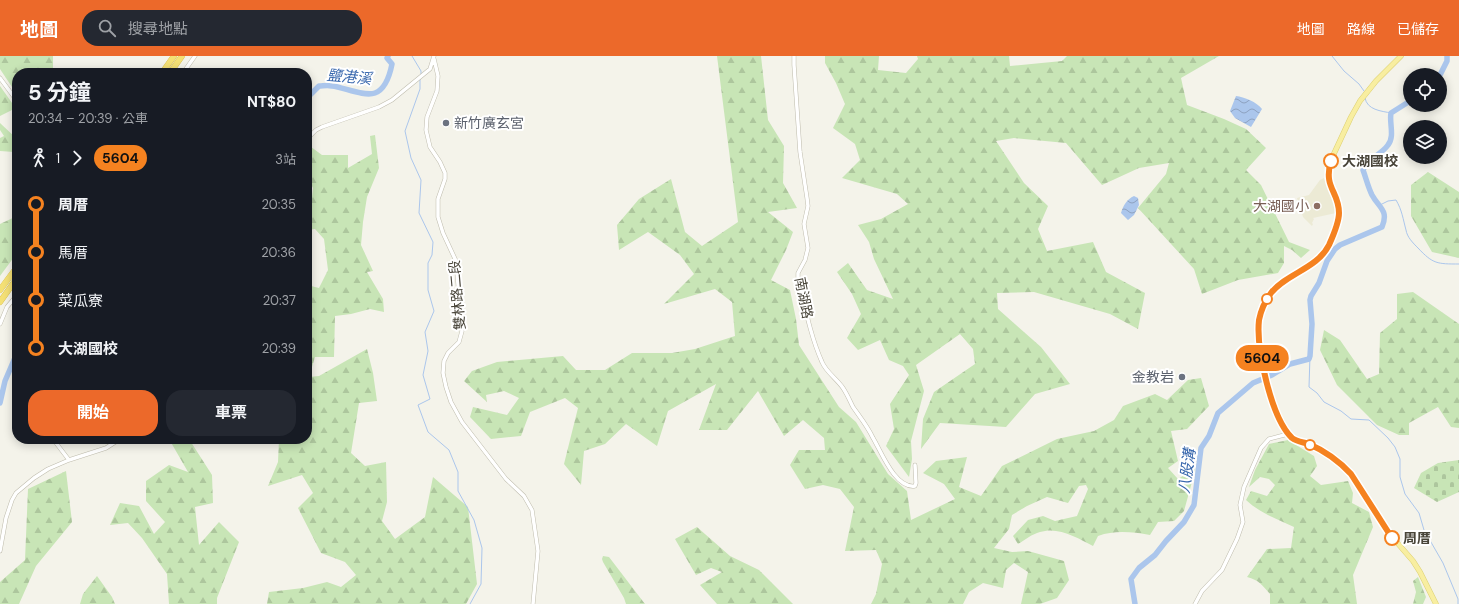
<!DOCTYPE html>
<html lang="zh-TW">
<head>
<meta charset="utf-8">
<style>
	body { margin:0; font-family:"DM Sans","Noto Sans TC",sans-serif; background:#242831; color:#f1f3f6; height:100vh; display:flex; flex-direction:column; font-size:15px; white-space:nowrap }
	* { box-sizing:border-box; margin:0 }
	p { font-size:13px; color:#9ea1a6 }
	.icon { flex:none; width:22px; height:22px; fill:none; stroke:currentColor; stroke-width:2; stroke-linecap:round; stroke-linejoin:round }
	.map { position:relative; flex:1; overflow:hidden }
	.details { position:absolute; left:12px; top:12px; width:300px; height:376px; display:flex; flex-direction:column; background:#171b24; border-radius:16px; box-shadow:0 2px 10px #0003 }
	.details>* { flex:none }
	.badge { padding:0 8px; border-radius:13px; font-size:14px; line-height:26px }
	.fabs { position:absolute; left:1403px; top:12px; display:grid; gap:8px }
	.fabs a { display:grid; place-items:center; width:44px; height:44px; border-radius:50%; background:#171b24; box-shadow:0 2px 10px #0003; font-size:20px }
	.map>.badge { position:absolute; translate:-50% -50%; box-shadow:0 0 0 2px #fff }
	.legs { display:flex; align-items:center; gap:6px; height:44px; padding:0 16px; font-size:13px }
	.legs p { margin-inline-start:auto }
	.overview { display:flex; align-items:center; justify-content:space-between; height:68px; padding:0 16px }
	h1 { font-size:22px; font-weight:700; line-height:30px }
	.action { display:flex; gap:8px; margin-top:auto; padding:8px 16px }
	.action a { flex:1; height:46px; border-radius:16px; background:#ec692a; color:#fff; font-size:16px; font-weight:700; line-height:46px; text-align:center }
	.action a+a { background:#242831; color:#f1f3f6 }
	ul { padding:0 16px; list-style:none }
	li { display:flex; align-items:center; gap:14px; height:48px; font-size:15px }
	li i { display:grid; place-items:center; width:6px; height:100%; margin:0 5px; background:currentColor }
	li i::after { content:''; width:10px; height:10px; margin:-5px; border:3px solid; border-radius:50%; background:#171b24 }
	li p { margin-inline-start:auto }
	li:first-child i { background:linear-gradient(#0000 50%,currentColor 0) }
	li:last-child i { background:linear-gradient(currentColor 50%,#0000 0) }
	header { display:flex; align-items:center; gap:24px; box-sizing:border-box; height:56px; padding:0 20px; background:#ec692a; color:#fff }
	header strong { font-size:19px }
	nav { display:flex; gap:22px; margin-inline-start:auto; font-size:14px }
	.search { width:280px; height:36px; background:#242831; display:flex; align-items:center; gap:10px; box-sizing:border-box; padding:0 14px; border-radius:16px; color:#9ea1a6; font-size:15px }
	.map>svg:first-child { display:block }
	.education { fill:#ecead5 }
	.forest { fill:url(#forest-firs) }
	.cemetery { fill:url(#cemetery-stones) }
	.water { fill:url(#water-waves) }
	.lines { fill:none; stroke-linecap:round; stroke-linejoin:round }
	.stream { stroke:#abc6ec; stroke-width:1 }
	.river { stroke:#abc6ec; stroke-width:5.5 }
	.minor-casing { stroke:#bfbcad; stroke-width:4.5 }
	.major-casing { stroke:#dccf70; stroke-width:5.5 }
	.highway-casing { stroke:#d4b845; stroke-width:6 }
	.minor { stroke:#fff; stroke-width:3.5 }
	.major { stroke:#f8eea0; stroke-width:4.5 }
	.highway { stroke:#f4e075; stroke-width:5.5 }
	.line-1-casing { stroke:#fff; stroke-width:9 }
	.line-1 { stroke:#f58220; stroke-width:6 }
	.worship-dot { fill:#6b7280; stroke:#fff; stroke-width:1.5 }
	.stop-1-dot { fill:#fff; stroke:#f58220; stroke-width:2 }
	.education-dot { fill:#8d6e63; stroke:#fff; stroke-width:1.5 }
	.labels { text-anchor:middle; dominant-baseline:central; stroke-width:4; stroke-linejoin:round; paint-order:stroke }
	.worship-label { font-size:14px; fill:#5b616d; stroke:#fff; text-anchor:start }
	.stop-label { font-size:14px; font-weight:bold; fill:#484439; stroke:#fff; text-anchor:start }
	.education-label { font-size:14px; fill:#785e54; stroke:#fff; text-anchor:end }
	.street-label { font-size:14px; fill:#484439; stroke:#fff }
	.water-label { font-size:15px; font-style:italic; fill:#3867ad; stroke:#fff }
</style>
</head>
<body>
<header>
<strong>地圖</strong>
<div class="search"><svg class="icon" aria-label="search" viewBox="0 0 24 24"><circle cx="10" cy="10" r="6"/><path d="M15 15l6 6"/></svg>搜尋地點</div>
<nav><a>地圖</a><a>路線</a><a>已儲存</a></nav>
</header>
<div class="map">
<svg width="1459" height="548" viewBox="0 0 1459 548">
	<defs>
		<pattern id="forest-firs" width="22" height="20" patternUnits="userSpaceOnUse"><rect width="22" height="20" fill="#c8e5b6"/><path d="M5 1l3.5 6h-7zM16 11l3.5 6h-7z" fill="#adc69d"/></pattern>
		<pattern id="cemetery-stones" width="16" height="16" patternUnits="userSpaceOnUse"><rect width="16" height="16" fill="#c8e5b6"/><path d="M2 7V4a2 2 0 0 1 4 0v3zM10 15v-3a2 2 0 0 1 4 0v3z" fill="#adc69d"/></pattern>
		<pattern id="water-waves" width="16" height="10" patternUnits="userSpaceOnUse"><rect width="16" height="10" fill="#abc6ec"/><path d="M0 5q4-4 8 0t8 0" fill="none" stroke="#8da2c0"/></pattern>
	</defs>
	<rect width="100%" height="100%" fill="#f4f3ea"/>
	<!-- education -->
	<path class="education" d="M1324,122L1333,143L1336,157L1313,162L1314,163L1312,167L1313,168L1312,170L1303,161L1297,142L1309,139L1320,124Z"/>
	<!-- forest -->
	<path class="forest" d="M0,0H53V14L55,17H35L34,16L33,17H17V37H16L0,13Z
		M717,0H761L768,64L784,90L783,127L797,152L768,156L793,176L786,194L771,224L790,234L796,263L799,289L839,351L856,366L888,418L907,435L911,464L955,443L944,428L923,417L936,405L967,401L959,431L981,440L1002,410L1057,383L1094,375L1114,364L1123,350L1155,338L1167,344L1188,324L1201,322L1209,350L1187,373L1171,375L1178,405L1168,412L1178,423L1186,418L1192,401L1195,415L1184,455L1174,465L1158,466L1150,479C1132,476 1115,474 1098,480L1093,490C1078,482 1058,470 1040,476C1032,478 1025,484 1018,488L1013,480L1028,464L1043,460L1055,465L1077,460L1088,433L1086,429L1079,430L1068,447L1047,441L1027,450L1012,459L1009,473L994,492L1012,496L1028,495L1064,505L1069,524L1057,542L1040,548H1021L1028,516L1014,507L1006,514L1003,532L983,527L969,536L963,548H871L876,538L882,508L876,494L845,495L854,451L840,433L823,429L805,433L790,409L799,394H825L824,382L803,364L784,380L758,335L727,374H699L716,328L668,355L657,390L626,368L605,388L584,395L581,429L564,408L578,352L565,342L530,356L521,380L491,383L470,361L473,351L507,359L519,342L504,335L486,339L487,346L464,325L472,315L497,306L563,300L576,314H605L632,297H672L695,293L735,280L732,246L715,233L664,248L694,218L680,199L648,176L619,194L617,169L639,143L671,123L685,176L702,190L738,166Z
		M825,0H879L878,14L906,17L918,3L917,0H1009L1010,10L1062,5L1067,0H1219L1181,22L1187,49L1224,63L1246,73L1266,92L1246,114L1261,129L1289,186L1310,194L1301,202L1292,194L1284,190V207L1278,217L1238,224L1202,238L1194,213L1138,152L1166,118L1169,107L1139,112L1102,129L1066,87L1014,82L996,85L1024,127L1048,150L1038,173L1047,195L1093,186L1106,216L1145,237L1138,273L1110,258L1034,236L997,237L998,253L1041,291L1070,328L1035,338L1006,371L940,367L921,393L923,363L934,336L975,308L973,293L960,278L916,309L924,335L911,385L912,403L909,421L886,390L894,373L890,348L909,319L903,310L889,304L880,284L858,294L847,282L861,258L852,238L837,216L848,207L867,234L893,243L874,203L869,186L858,169L881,163L908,148L897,138L842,122L860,104L855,88L833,72L845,48L836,27L825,7Z
		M0,30L17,54V59L12,54L0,60Z
		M0,67L17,83L14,96L0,95V82L4,80L0,74Z
		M375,79L379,112L367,141L363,166L361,189L373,215L367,216L383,243L384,256L370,253L351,258L335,260L334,301H315L309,321L319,320L367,293L373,317L377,345L359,347L351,397L365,410L386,406L387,446L382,465L395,483L425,461L433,421L468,451L477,528L466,548H267L269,536L303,532L327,526L341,531L356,519L345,506L321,497L298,452L313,437L302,419L268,430L278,406L279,383H307V229L319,232L328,214L324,183L315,173L307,174V158L311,150L313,132L307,120V88L322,99H348V112L372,98L370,80Z
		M1428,116L1459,136V202L1432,196L1411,160V129Z
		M17,160V197L0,220V168Z
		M1413,236L1459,268V372L1451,371L1438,351L1409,367V379H1399L1377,369L1337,329L1320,294L1324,274L1340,284L1367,323L1379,318L1380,277L1397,263V238Z
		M169,383H189L212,419L213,447L195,451L199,489L219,466L239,486L217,542V548H169L167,518L142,482L128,467L110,469L120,447L139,450L154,478L165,466L146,445V425L169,409L188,416Z
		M1288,384L1314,400L1317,410L1310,420L1321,429L1348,425L1353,437L1352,447L1369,456L1373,471L1353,519L1357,548H1270V538C1262,529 1259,524 1247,521L1267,493L1291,492L1294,471C1277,463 1260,457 1246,444L1251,435L1267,440L1275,429L1269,423L1260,421L1249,431L1255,414L1269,388Z
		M66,415L72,466L36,510L19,548H0V526L25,504L28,433Z
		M697,471L730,500L759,514L793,548H717L700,529L722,516L711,512L696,519L675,483Z
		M603,500L609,501L645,548H626L624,542L603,506L602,503Z
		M97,520L112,541L115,548H80L83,538Z
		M1418,521L1426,541L1423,548H1413L1416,536L1413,525Z"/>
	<!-- cemetery -->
	<path class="cemetery" d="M1459,404V436L1437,446L1414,432L1421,417L1438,407Z"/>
	<!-- water -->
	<path class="water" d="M1236,40C1244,41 1257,46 1262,53L1251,71L1235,62L1230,55Z
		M1134,140L1138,142L1139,149L1134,159L1128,164L1121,157C1123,150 1127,143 1134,140Z"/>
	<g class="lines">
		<!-- stream -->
		<path class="stream" d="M412,0L421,15V18
			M1332,0L1344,15L1359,28L1364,35
			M420,23V33L405,75L411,102L421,124L419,157L433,186L432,199L428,207V234L434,255L425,276L428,295L423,319L430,343L418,349L428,376L449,394L458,416V435L474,464L482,492L481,528L470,548
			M1365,42C1367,54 1381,55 1391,57
			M1380,149L1388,145L1396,144C1402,154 1403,163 1406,174C1407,181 1413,187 1418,192C1433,208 1437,208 1459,208
			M1310,300L1309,331L1317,337L1324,346L1341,355L1351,363L1369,364L1388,382L1395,391L1400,403V421L1405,438L1419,457L1424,474L1443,507L1458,543V548"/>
		<!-- river -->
		<path class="river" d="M1440,19L1447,5V0
			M307,42L319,30C323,30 327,29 332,30C343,31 364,41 375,37C386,33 390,18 392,8L387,2L388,0
			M0,347L5,325L17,297
			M1135,548L1131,523L1139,512L1155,499L1166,485L1184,466L1194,449L1201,392L1209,380L1218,357L1253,327L1272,319L1290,308L1309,303L1310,300L1312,268L1310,244L1311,240L1319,227L1327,205L1335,193L1340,189L1382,171C1389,154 1379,152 1372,139C1368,131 1366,122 1363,114C1368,102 1381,99 1388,89C1395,80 1389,67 1391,57L1410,45"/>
		<defs>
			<path id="minor" d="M794,0V9L800,96L807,142L808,150L804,168L808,192L805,204L798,217V221C805,250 810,279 822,306C826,316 837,323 843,332C847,338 850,345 853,351C860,361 868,371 873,382C881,395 895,433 915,430L916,427L915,409
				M434,3L438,20L437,35L427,61L426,74L430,91L440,106L445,117V123L438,143V161L443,177L456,205L462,275L459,286L448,297L444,305L443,317L446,331L451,346L462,366L506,423L524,440L532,454L538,495L533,548
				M183,17L195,0
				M0,22L17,45
				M307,83L316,74L322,71L379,51L392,44L430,13L434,0
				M0,268L7,251L17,239
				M53,383L69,404
				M0,495L6,462L12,444L16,437L34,422L48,413L69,404L106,392L120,383
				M1195,548L1202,535L1222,514L1237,483L1243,466L1240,449L1244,431L1261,392L1269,383L1288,378"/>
			<path id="major" d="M1401,0L1376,25L1360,45L1351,61L1331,104L1328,115V124L1337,143L1339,159L1329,188L1319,202L1310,209L1282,227L1272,236L1262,254L1259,264V279L1266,326L1270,341L1288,378L1295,385L1308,388L1326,397L1342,409L1351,418L1387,475L1413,505L1420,516L1436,548"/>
			<path id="highway" d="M162,17L174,0
				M170,17L182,0
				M0,234L17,211
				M0,246L17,222"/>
		</defs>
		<!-- minor casing -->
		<use href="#minor" class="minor-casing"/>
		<!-- major casing -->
		<use href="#major" class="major-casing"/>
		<!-- highway casing -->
		<use href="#highway" class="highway-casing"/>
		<!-- minor -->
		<use href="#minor" class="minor"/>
		<!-- major -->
		<use href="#major" class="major"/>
		<!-- highway -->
		<use href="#highway" class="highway"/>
	</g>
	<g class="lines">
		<defs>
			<path id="line-1" d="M1331,105C1323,132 1339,135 1339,157C1339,167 1333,180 1329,189C1317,213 1287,217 1271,237C1265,245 1261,254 1259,264C1256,292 1271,362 1292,382C1297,386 1303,386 1309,388C1325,395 1339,405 1351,418L1392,482"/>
		</defs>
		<!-- line-1 casing -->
		<use href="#line-1" class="line-1-casing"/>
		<!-- line-1 -->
		<use href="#line-1" class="line-1"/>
	</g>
	<!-- markers -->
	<g class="worship-dot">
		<circle cx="446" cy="67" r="4"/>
		<circle cx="1182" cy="321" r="4"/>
	</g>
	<g class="stop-1-dot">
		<circle cx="1331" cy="105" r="7"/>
		<circle cx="1267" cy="243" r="5"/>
		<circle cx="1310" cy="389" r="5"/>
		<circle cx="1392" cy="482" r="7"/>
	</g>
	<circle class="education-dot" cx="1317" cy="150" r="4"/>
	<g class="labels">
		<!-- worship labels -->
		<g class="worship-label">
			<text x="454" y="67">新竹廣玄宮</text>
			<text x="1174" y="321" text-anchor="end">金教岩</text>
		</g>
		<!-- stop labels -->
		<g class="stop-label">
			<text x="1342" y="105">大湖國校</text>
			<text x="1403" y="482">周厝</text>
		</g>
		<!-- education labels -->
		<g class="education-label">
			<text x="1309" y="150">大湖國小</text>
		</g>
		<!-- street labels -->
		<g class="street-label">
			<text transform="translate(457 239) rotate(-95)">雙林路二段</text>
			<text transform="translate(804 242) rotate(79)">南湖路</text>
		</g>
		<!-- water labels -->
		<g class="water-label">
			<text transform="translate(349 21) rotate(5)">鹽港溪</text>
			<text transform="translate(1187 415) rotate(-82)">八股溝</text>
		</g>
	</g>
</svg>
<div class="fabs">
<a><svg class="icon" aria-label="locate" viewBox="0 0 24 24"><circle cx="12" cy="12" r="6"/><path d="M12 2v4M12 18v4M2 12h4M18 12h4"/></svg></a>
<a><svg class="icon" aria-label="layers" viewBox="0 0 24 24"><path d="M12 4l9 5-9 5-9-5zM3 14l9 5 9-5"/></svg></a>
</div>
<b class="badge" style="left:1262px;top:302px;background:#f58220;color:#111">5604</b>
<section class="details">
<div class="overview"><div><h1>5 分鐘</h1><p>20:34 – 20:39 · 公車</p></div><b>NT$80</b></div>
<div class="legs"><svg class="icon" aria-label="walk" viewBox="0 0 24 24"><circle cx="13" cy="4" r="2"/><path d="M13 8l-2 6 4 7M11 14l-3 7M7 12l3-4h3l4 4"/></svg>1<svg class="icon" aria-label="forward" viewBox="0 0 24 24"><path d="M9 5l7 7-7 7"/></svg><b class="badge" style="background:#f58220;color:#111">5604</b><p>3站</p></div>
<ul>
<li><i style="color:#f58220"></i><b>周厝</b><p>20:35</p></li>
<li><i style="color:#f58220"></i><span>馬厝</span><p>20:36</p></li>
<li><i style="color:#f58220"></i><span>菜瓜寮</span><p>20:37</p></li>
<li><i style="color:#f58220"></i><b>大湖國校</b><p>20:39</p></li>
</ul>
<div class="action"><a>開始</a><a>車票</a></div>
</section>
</div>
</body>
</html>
